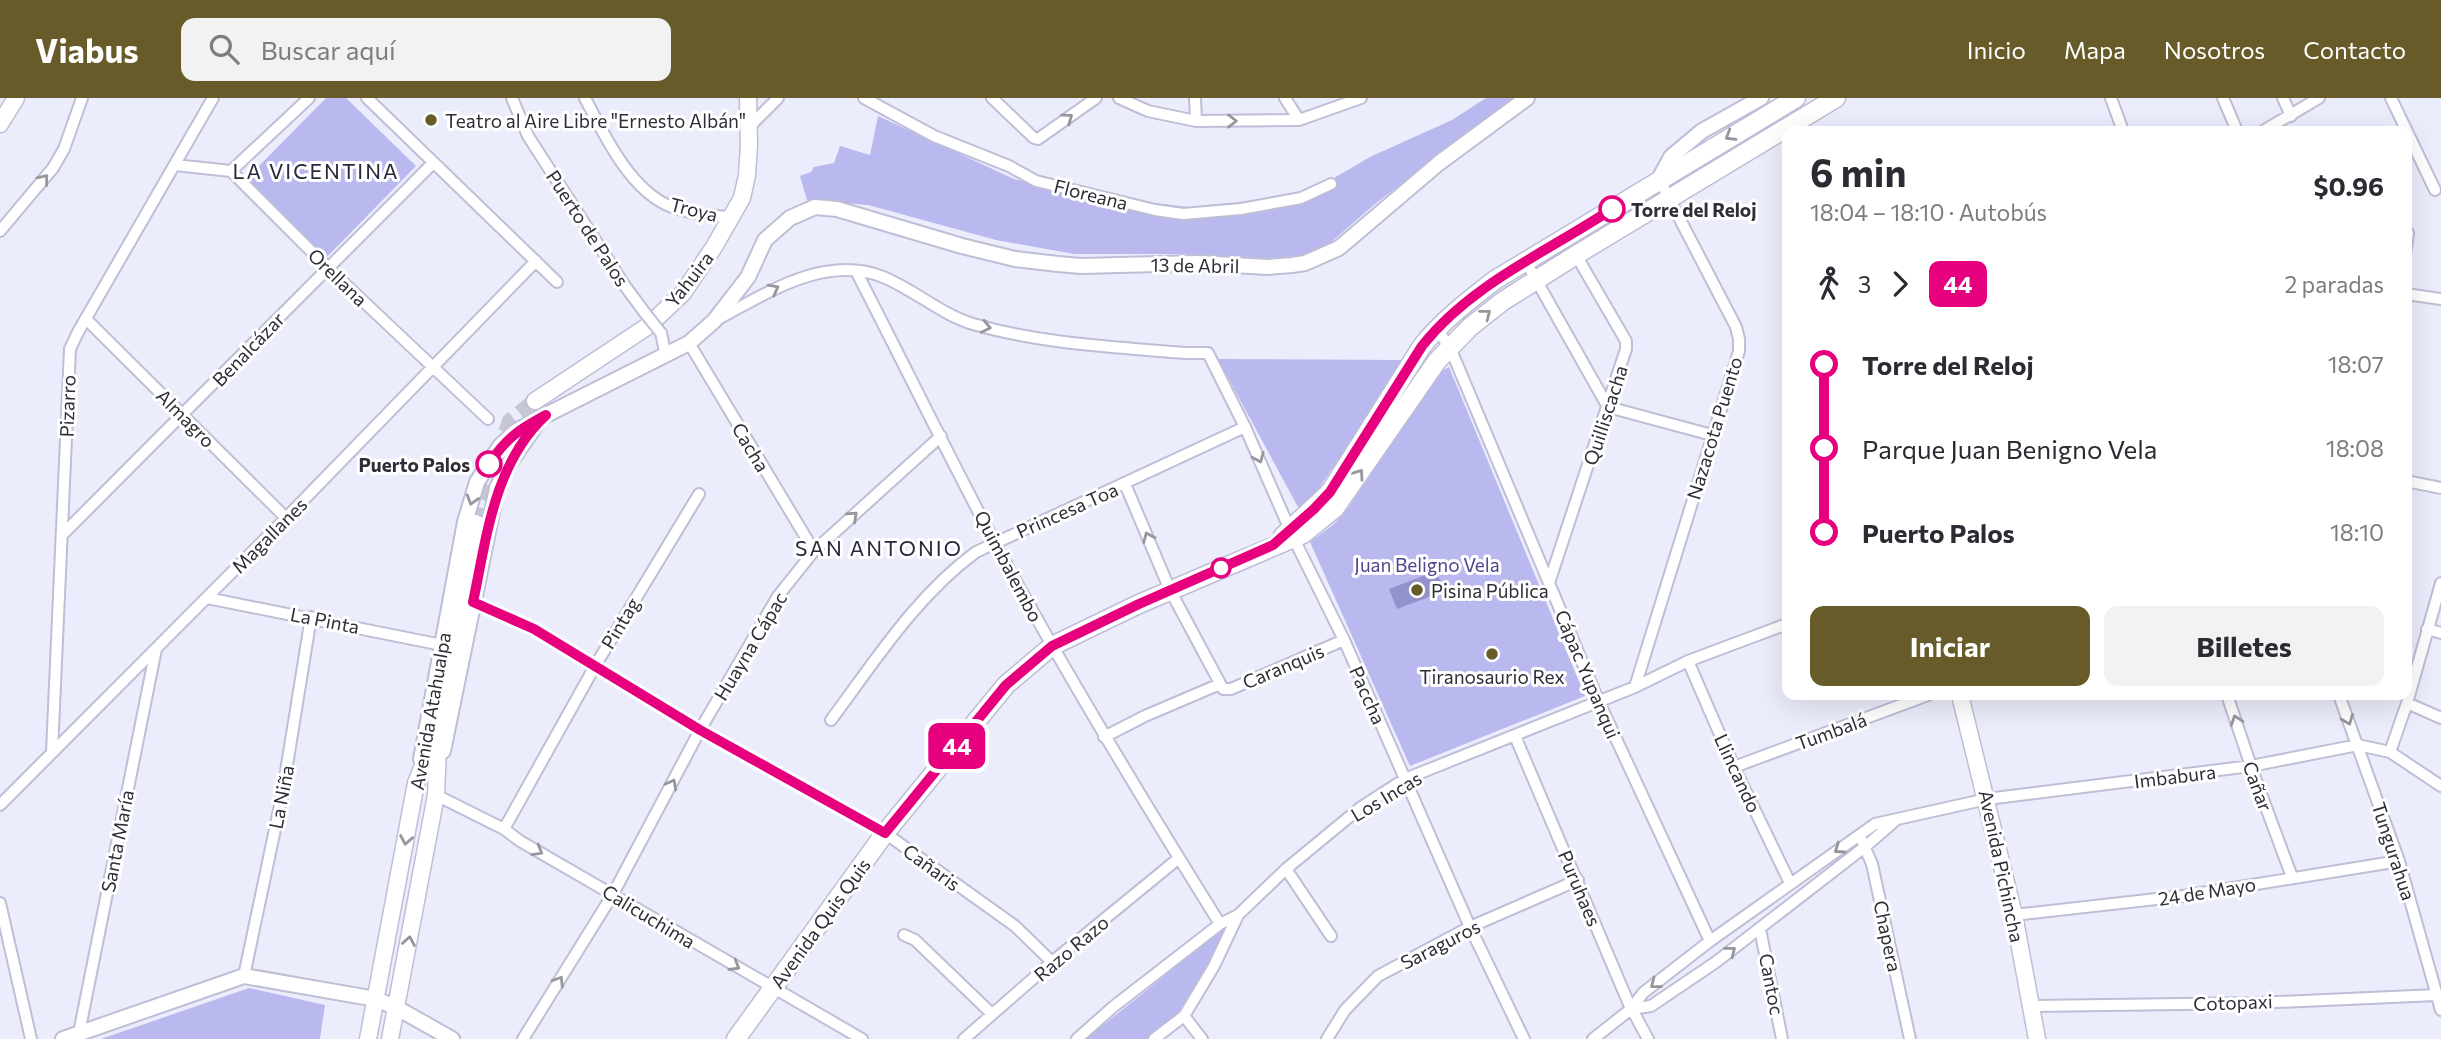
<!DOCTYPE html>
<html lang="es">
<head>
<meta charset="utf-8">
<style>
	body { margin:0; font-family:Commissioner,sans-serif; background:#f2f2f3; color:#2b2b33; height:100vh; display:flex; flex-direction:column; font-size:26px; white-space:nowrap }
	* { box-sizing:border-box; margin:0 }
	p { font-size:23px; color:#7c7c81 }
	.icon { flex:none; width:38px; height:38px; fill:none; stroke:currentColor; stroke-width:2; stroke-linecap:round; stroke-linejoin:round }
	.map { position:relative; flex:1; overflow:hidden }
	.sheet { position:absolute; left:1782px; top:28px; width:630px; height:574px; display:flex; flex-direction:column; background:#fff; border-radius:14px; box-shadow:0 7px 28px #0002 }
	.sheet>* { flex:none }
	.badge { padding:0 14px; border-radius:10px; font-size:24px; line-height:46px }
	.map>.badge { position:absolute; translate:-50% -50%; box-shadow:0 0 0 4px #fff }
	.legs { display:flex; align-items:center; gap:10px; height:77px; padding:0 28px; font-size:23px }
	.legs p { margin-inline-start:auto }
	.overview { display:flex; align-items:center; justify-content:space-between; height:119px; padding:0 28px }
	h1 { font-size:38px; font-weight:700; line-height:52px }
	.primary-button { display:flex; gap:14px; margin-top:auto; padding:14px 28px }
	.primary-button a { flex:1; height:80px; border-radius:14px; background:#675c29; color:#fff; font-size:28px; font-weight:700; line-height:80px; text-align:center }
	.primary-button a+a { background:#f2f2f3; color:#2b2b33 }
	ul { padding:0 28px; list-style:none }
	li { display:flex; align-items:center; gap:24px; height:84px; font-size:26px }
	li i { display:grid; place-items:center; width:10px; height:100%; margin:0 9px; background:currentColor }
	li i::after { content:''; width:18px; height:18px; margin:-9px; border:5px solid; border-radius:50%; background:#fff }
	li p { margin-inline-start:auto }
	li:first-child i { background:linear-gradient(#0000 50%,currentColor 0) }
	li:last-child i { background:linear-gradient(currentColor 50%,#0000 0) }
	header { display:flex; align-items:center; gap:42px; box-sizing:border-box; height:98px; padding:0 35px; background:#675c29; color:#fff }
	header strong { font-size:33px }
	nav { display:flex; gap:38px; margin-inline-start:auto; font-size:24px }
	.search { width:490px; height:63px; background:#f2f2f3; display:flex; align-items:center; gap:18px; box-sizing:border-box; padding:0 24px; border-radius:14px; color:#7c7c81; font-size:26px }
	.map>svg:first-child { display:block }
	.green { fill:#b9b9ef }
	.water { fill:#9392cd }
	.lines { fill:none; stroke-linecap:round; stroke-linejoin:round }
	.secondary-tunnel { stroke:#c6c7d5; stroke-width:16; stroke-dasharray:16 8; stroke-linecap:butt }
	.minor-casing { stroke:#bebed6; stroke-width:14 }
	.tertiary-casing { stroke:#bebed6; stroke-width:18 }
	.secondary-casing { stroke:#bebed6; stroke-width:19 }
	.primary-casing { stroke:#bebed6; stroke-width:21 }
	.minor { stroke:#fff; stroke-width:10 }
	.tertiary { stroke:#fff; stroke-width:14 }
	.secondary { stroke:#fff; stroke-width:16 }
	.primary { stroke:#fff; stroke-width:18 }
	.minor-bridge-casing { stroke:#bebed6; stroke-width:14; stroke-linecap:butt }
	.minor-bridge { stroke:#fff; stroke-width:10 }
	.oneway { stroke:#96969b }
	.line-1-casing { stroke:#fff; stroke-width:16 }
	.line-1 { stroke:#e6007e; stroke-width:10 }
	.poi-dot { fill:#675c29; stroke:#fff; stroke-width:2.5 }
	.stop-1-dot { fill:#fff; stroke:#e6007e; stroke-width:3.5 }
	.labels { text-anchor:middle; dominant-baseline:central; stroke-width:6; stroke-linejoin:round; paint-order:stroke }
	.poi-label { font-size:19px; fill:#2e2e37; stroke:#fff; text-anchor:start }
	.street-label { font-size:19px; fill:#2e2e37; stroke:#fff }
	.stop-label { font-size:19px; font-weight:bold; fill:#2e2e37; stroke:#fff; text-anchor:start }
	.park-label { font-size:19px; fill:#4e4790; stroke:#fff }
	.neighbourhood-label { font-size:21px; letter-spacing:2px; fill:#29283b; stroke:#fff }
</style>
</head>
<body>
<header>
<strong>Viabus</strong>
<div class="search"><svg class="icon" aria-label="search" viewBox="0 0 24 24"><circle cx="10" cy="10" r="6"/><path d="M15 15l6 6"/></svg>Buscar aquí</div>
<nav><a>Inicio</a><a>Mapa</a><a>Nosotros</a><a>Contacto</a></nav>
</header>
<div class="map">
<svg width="2441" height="941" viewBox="0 0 2441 941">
	<rect width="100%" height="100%" fill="#ecedfc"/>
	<!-- green -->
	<path class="green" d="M326,0H346L416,68L326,160L245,82Z
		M1486,0H1523L1437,59L1375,106L1330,145L1300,158L1255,161L1196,156H1074L996,142L868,107L807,102L800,78L811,74L814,69L834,65L840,48L870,57L878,18L1014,81L1073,96L1189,109L1271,101L1313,92L1372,58L1452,22Z
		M1218,261L1406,262L1315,396L1299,411Z
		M1449,269L1585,598L1410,668L1310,444L1334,426L1348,410L1440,274Z
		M1238,828L1191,917L1159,941H1086L1219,834Z
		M249,890L325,907L320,941H101Z"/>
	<!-- water -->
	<path class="water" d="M1436,473L1445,493L1397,511L1389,491Z"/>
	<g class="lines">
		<!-- secondary-tunnel -->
		<path class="secondary-tunnel" d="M476,425L510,323L535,303"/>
		<defs>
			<path id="minor" d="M367,0L557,184
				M512,0L528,38L625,188L645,215
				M585,0C604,37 631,94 672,109C691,116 711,118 731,119
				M864,0L934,38L1009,68L1036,83L1155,112L1183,116L1241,111L1301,100L1331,86
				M992,0L1034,40L1038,41L1096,0
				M1119,0L1148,13L1196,23L1299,22L1361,0
				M1195,0L1196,23
				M1285,0L1299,22
				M2111,0L2123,33
				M2223,0L2237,33
				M2283,0L2291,18
				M2391,0L2435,92
				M750,28L778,0
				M2263,33L2319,0
				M175,67L231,73L327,169L488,321
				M231,73L309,0
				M0,133L53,70L64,51L82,0
				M2406,151L2408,135
				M1526,164L1608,309L1712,337
				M856,173C903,264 948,357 996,447C1066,576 1142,701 1220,826
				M2406,196L2441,201
				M86,221L286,420
				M718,221C767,195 825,156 883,179C913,191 942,217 973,226C1042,246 1114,249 1185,255H1208L1245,329L1294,441L1344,542L1470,829L1524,941
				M1437,229L1454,259L1599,604L1710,843
				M661,235L666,258
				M689,245L814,453
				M2406,383L2441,390
				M1125,386L1170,492L1223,591H1231L1344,542
				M63,436L433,65
				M1549,485L1626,251V243L1576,157
				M207,500L442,547
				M473,504L534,531L700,632L885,735L1015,828L1052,864
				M2427,531L2441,535
				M1688,563L1734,669L1790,785
				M1635,589L1739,253V241L1736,229L1659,81
				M2227,597L2254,677L2292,779
				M2339,597L2399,763L2441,912
				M2407,605L2441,620
				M831,622C875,563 916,498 976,454L1245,329
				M1515,638L1629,906L1648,941
				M1104,639L1145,618L1220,586
				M52,654L70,251L78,234L213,0
				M2390,654L2407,605L2441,485
				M1734,669L1928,597
				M436,697L504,731L520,743L862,941
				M0,707L286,420L536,163
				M504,731L595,568L699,396
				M1862,743L1872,766L1910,941
				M1286,771L1331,838
				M0,805L31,941
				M2014,817L2183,798L2399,763
				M1760,831L1782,941
				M904,837L915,842L992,916
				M244,878L282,698L311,519
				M2031,908L2257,905L2436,897
				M1631,911L1651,908L1716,864L1866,748L1896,722
				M1184,918L1202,941
				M79,935L156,551
				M523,941L613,796L700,632L778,498L814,453L941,338
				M964,941L1052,864L1179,760
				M1077,941L1113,909L1220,826L1238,817L1286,771L1360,710L1405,681L1635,589L1688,563L1787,526
				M1154,941L1184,918L1214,868L1238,817
				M1327,941L1345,912L1378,878L1470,829L1578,782
				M1593,941L1631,911L1643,895L1710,843L1875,726L1987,701L2251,668L2358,647L2390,654L2441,688"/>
			<path id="tertiary" d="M1659,81L1671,59L1702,33L1761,0
				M443,653L497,390L509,366L538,324
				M421,661L465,424L477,384L500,348L515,334L546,317L689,245L714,223L748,179L765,142L790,120L815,109L837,111L962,148L1015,161L1058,166L1081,168L1197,165L1268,169L1292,167L1305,165L1339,150L1439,65L1527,0
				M63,941L244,878L376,901L397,910L452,941"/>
			<path id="secondary" d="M0,26L16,0
				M535,303L648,228L683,195L714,149L742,100L747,77L749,47L748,0
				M1960,597L2014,817L2037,941
				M368,941L416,685L434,639
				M390,941L436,697L439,627L476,425"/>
			<path id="primary" d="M1283,438L1330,394L1422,248C1443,222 1468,203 1495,182L1796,0
				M736,941L885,735L1006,587L1052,548L1139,506L1303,436L1335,410L1437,263L1470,229L1503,203L1576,157L1836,0"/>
		</defs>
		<!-- minor casing -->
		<use href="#minor" class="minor-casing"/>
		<!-- tertiary casing -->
		<use href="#tertiary" class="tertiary-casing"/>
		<!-- secondary casing -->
		<use href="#secondary" class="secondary-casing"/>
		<!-- primary casing -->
		<use href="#primary" class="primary-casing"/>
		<!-- minor -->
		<use href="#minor" class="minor"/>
		<!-- tertiary -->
		<use href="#tertiary" class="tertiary"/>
		<!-- secondary -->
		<use href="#secondary" class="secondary"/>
		<!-- primary -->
		<use href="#primary" class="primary"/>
		<defs>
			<path id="minor-bridge" d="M645,215L661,235"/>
		</defs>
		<!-- minor-bridge casing -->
		<use href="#minor-bridge" class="minor-bridge-casing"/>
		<!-- minor-bridge -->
		<use href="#minor-bridge" class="minor-bridge"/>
	</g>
	<!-- one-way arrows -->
	<defs><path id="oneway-chevron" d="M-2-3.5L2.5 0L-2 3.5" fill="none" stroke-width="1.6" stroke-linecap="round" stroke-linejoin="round" transform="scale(1.75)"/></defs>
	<g class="oneway">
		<use href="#oneway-chevron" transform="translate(1068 20) rotate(-36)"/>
		<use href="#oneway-chevron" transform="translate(1232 23)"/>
		<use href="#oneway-chevron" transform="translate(1730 38) rotate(149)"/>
		<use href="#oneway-chevron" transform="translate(44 81) rotate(-51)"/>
		<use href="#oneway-chevron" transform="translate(774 191) rotate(-28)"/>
		<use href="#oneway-chevron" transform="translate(1486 216) rotate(-38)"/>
		<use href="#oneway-chevron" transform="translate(986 229) rotate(13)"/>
		<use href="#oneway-chevron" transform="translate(1259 360) rotate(66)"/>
		<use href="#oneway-chevron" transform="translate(1359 376) rotate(-55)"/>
		<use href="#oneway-chevron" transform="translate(472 402) rotate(107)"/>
		<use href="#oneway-chevron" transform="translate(853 418) rotate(-42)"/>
		<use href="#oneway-chevron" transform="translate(1148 439) rotate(-113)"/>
		<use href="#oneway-chevron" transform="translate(2236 622) rotate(-108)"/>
		<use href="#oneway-chevron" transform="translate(2348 622) rotate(69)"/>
		<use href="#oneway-chevron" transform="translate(672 686) rotate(-62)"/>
		<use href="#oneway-chevron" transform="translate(406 742) rotate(100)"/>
		<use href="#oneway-chevron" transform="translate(1839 751) rotate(145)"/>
		<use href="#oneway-chevron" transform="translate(538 753) rotate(30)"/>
		<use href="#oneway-chevron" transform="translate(409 843) rotate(-80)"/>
		<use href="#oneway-chevron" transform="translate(1731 853) rotate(-38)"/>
		<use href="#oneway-chevron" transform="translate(735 868) rotate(31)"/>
		<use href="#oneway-chevron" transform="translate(559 883) rotate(-58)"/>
		<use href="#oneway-chevron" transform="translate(1655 886) rotate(142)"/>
	</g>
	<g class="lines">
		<defs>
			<path id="line-1" d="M489,366C506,340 520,331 546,317C494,365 487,438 473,504L534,531L700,632L885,735L1006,587L1052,548L1139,506L1273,447L1314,411L1330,394L1422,248C1471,186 1547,154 1612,111"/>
		</defs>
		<!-- line-1 casing -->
		<use href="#line-1" class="line-1-casing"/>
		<!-- line-1 -->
		<use href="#line-1" class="line-1"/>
	</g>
	<!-- markers -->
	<g class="poi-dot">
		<circle cx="431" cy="22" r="7"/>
		<circle cx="1417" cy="492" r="7"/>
		<circle cx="1492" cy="556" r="7"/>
	</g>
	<g class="stop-1-dot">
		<circle cx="1612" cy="111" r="12"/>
		<circle cx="489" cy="366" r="12"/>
		<circle cx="1221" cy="470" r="9"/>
	</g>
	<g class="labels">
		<!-- poi labels -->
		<g class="poi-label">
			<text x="445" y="22">Teatro al Aire Libre "Ernesto Albán"</text>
			<text x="1431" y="492">Pisina Pública</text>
			<text x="1492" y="578" text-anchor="middle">Tiranosaurio Rex</text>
		</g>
		<!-- street labels -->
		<g class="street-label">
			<text transform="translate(1091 96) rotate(14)">Floreana</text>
			<text transform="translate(694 111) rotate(14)">Troya</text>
			<text transform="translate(588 130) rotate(57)">Puerto de Palos</text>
			<text transform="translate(1195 167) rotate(1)">13 de Abril</text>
			<text transform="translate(338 179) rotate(44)">Orellana</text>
			<text transform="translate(689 181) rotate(-52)">Yahuira</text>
			<text transform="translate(248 251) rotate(-46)">Benalcázar</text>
			<text transform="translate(67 308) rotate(-88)">Pizarro</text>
			<text transform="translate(1605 317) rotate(-72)">Quilliscacha</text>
			<text transform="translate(186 320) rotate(45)">Almagro</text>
			<text transform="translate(1714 330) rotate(-73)">Nazacota Puento</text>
			<text transform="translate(751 349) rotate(59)">Cacha</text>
			<text transform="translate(1067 412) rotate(-24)">Princesa Toa</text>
			<text transform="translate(269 437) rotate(-45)">Magallanes</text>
			<text transform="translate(1009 468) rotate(62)">Quimbalembo</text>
			<text transform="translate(325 522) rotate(11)">La Pinta</text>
			<text transform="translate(620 525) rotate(-59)">Pintag</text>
			<text transform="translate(750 548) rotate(-59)">Huayna Cápac</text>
			<text transform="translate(1283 568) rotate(-23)">Caranquis</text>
			<text transform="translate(1588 576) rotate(67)">Cápac Yupanqui</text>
			<text transform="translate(1368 597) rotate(66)">Paccha</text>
			<text transform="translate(430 613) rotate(-80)">Avenida Atahualpa</text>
			<text transform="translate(1831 633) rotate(-20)">Tumbalá</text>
			<text transform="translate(1738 675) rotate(65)">Llincando</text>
			<text transform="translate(2175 678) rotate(-7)">Imbabura</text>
			<text transform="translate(2258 688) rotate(70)">Cañar</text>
			<text transform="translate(1386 698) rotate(-31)">Los Incas</text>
			<text transform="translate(281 699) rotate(-79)">La Niña</text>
			<text transform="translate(117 743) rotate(-79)">Santa María</text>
			<text transform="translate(2394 753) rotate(72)">Tungurahua</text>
			<text transform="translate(2002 768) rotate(78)">Avenida Pichincha</text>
			<text transform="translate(932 769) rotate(36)">Cañaris</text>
			<text transform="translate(1580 790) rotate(67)">Puruhaes</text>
			<text transform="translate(2207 793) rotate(-9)">24 de Mayo</text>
			<text transform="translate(649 818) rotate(31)">Calicuchima</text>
			<text transform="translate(820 825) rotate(-54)">Avenida Quis Quis</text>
			<text transform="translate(1888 838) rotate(78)">Chapera</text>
			<text transform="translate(1440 846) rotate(-27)">Saraguros</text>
			<text transform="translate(1071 850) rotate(-40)">Razo Razo</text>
			<text transform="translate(1772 886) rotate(79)">Cantoc</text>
			<text transform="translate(2233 904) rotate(-2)">Cotopaxi</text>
		</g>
		<!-- stop labels -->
		<g class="stop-label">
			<text x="1631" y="111">Torre del Reloj</text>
			<text x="470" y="366" text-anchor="end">Puerto Palos</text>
		</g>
		<!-- park labels -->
		<g class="park-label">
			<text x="1427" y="466">Juan Beligno Vela</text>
		</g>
		<!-- neighbourhood labels -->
		<g class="neighbourhood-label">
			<text x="316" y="72">LA VICENTINA</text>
			<text x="879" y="449">SAN ANTONIO</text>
		</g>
	</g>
</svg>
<b class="badge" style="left:957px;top:648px;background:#e6007e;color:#fff">44</b>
<section class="sheet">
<div class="overview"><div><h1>6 min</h1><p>18:04 – 18:10 · Autobús</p></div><b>$0.96</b></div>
<div class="legs"><svg class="icon" aria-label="walk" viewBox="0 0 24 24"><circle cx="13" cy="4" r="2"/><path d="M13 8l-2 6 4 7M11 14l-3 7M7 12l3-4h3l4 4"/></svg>3<svg class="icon" aria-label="forward" viewBox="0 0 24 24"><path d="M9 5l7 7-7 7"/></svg><b class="badge" style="background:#e6007e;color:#fff">44</b><p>2 paradas</p></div>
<ul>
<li><i style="color:#e6007e"></i><b>Torre del Reloj</b><p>18:07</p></li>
<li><i style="color:#e6007e"></i><span>Parque Juan Benigno Vela</span><p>18:08</p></li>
<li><i style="color:#e6007e"></i><b>Puerto Palos</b><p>18:10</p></li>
</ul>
<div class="primary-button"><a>Iniciar</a><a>Billetes</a></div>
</section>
</div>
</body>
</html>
